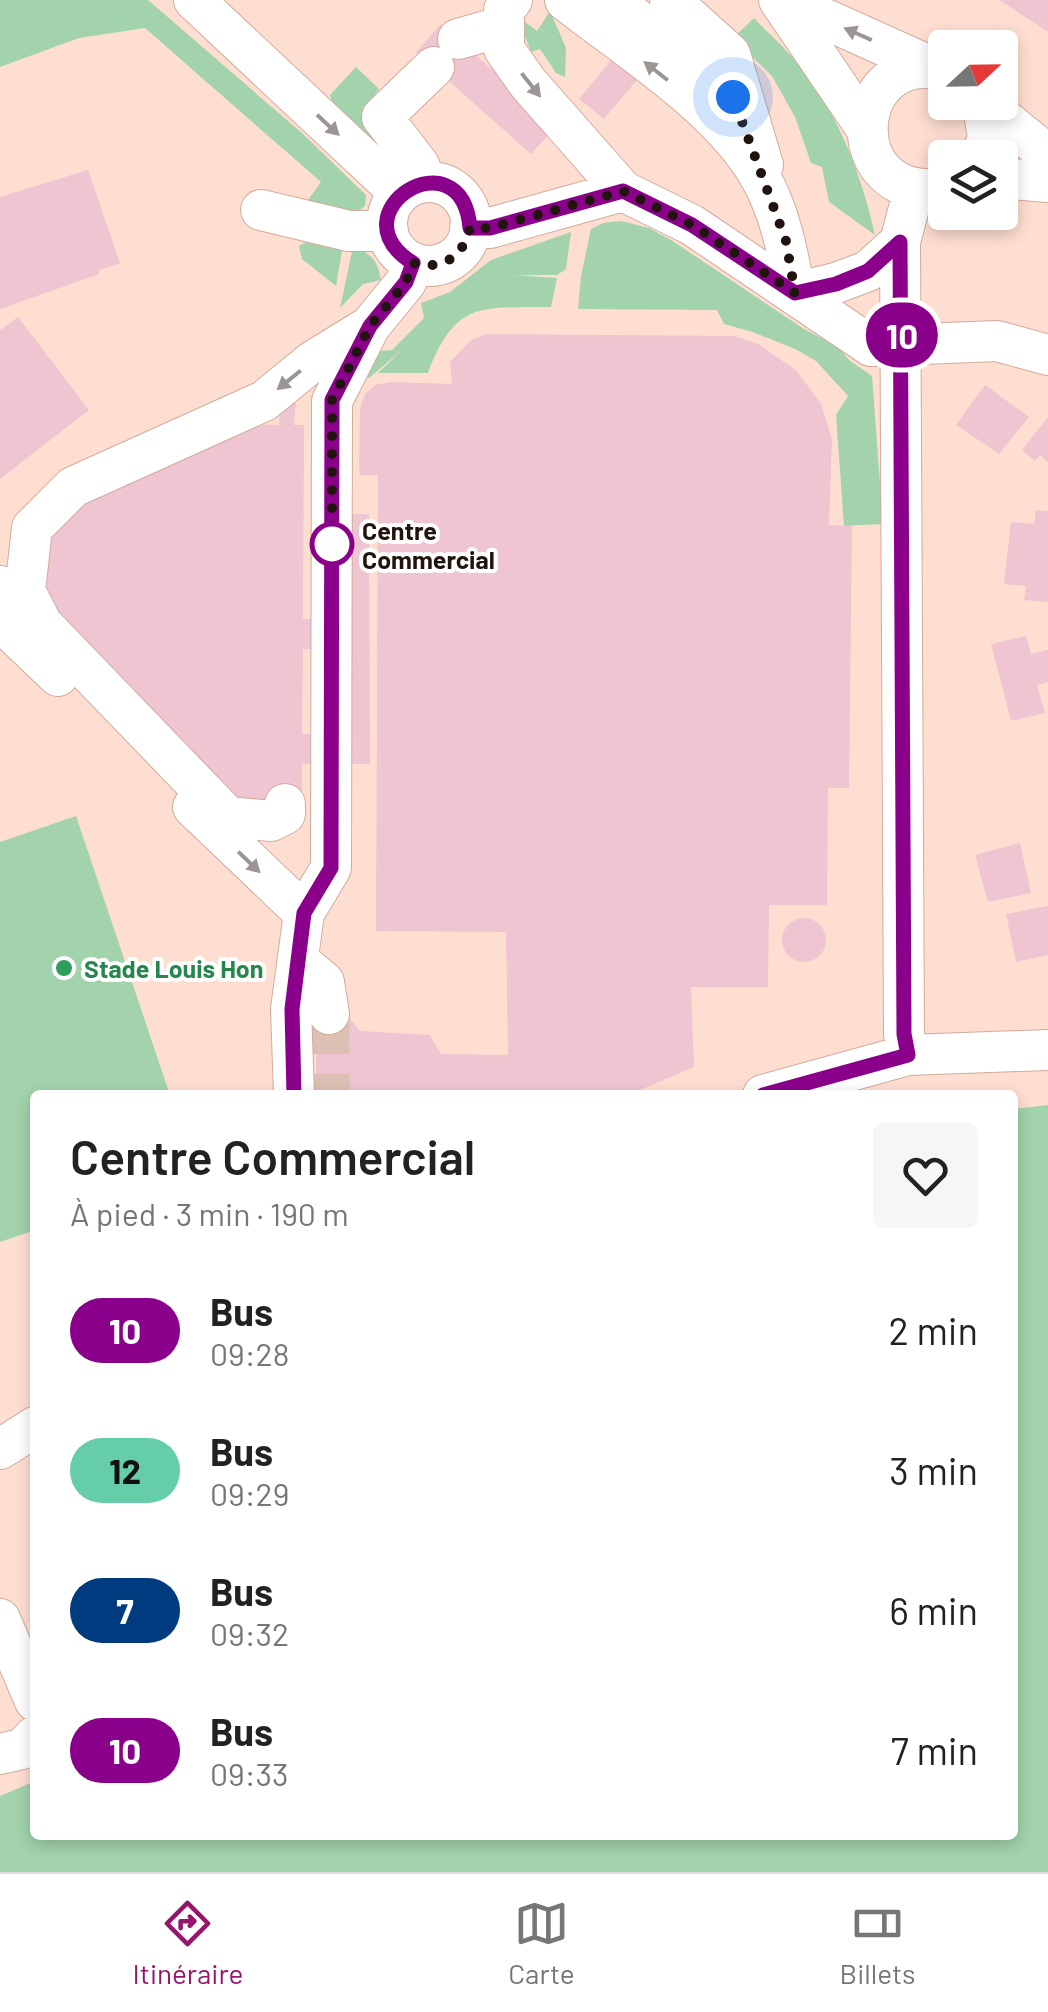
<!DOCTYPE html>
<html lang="fr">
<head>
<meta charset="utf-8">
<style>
	body { margin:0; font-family:Barlow,sans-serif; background:#f6f6f6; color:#222; height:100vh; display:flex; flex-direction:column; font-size:38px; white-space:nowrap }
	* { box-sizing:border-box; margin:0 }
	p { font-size:32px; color:#767676 }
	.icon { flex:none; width:55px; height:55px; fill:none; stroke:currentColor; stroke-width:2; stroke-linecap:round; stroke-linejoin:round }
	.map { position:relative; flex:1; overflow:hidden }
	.drawer { position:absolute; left:30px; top:1090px; width:988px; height:750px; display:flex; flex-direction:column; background:#fff; border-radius:10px; box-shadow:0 5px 15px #0003 }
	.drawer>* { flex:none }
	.badge { padding:0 20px; border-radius:32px; font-size:35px; line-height:65px }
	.needle { width:65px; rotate:68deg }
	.fabs { position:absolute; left:928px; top:30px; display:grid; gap:20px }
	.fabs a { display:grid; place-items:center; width:90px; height:90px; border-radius:10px; background:#fff; box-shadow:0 5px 15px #0003; font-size:50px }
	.you { position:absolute; width:50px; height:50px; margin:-25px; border:8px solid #fff; border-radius:50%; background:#1a73e8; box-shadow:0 0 0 15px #1a73e833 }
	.map>.badge { position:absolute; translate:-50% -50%; box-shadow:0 0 0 5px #fff }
	.round { display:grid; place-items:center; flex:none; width:105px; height:105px; border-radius:10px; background:#f6f6f6 }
	.head { display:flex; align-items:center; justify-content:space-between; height:170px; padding:0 40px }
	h1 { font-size:48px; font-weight:600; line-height:75px }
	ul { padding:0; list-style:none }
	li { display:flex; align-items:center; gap:30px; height:140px; padding:0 40px }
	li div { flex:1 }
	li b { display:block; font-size:38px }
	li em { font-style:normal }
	li .badge { min-width:110px; font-weight:700; text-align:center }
	.menu { display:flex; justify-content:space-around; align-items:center; height:140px; border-top:2px solid #e0e0e0; background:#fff; font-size:28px; color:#767676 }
	.menu a { display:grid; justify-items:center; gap:5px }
	.menu .on { color:#96166e }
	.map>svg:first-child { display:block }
	.green { fill:#a2d3ac }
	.building { fill:#eec5d1; fill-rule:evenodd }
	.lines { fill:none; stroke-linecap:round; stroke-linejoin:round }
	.minor-tunnel { stroke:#ddc0b4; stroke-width:40; stroke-dasharray:40 20; stroke-linecap:butt }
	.minor-casing { stroke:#d1ab9c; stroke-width:42 }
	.minor { stroke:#fff; stroke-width:40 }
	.oneway { fill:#9b9593 }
	.line-casing { stroke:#fff; stroke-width:22 }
	.line { stroke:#8b008b; stroke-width:15 }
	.walk { stroke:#21140e; stroke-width:10; stroke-dasharray:0 18 }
	.stop-dot { fill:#fff; stroke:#8b008b; stroke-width:5 }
	.leisure-dot { fill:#2e9e5b; stroke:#fff; stroke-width:4 }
	.labels { text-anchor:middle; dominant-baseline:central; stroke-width:8; stroke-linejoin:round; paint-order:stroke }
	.stop-label { font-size:25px; font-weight:bold; fill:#21140e; stroke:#fff; text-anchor:start }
	.leisure-label { font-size:25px; font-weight:bold; fill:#27864d; stroke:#fff; text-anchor:start }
</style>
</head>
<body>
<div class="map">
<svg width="1048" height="1872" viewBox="0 0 1048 1872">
	<rect width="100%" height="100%" fill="#feded1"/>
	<!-- green -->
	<path class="green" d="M0,0H148L303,134L366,195L365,206L355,214L306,203L321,182L145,28L79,38L0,67Z
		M550,11L566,48L565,77L556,73L540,49L531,52L524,34V21L537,31Z
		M754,18C772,37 793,55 808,76C841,122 863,180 875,235L829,202L822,167L811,163L795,117L772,76L733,38Z
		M356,67L379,89L365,108L395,160L333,107L330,95Z
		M621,221L649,228L671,240L804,329L838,347L849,360L872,376L883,524L844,526L836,415L848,396L816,361L795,349L753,332L724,324L717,310L578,309L581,276L591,229L603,223Z
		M571,232L566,269L557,275H514L557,278L551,307C481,308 456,300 428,373H378L403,349L369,378L366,376L379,351L392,350L424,318L421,303L450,292L491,260Z
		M306,242L343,245L336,286L302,259L299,246Z
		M353,247C371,253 378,261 381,280L363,284L340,308Z
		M76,816L170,1095H35V1230L0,1242V842Z
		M1048,1105V1872H0V1796L35,1781V1835H1012L1013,1109Z"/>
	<!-- building -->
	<path class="building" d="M999,0H1048V32L1019,13Z
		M441,24L556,127L531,154L416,52Z
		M621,48L647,68L604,119L579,99Z
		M88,170L120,263L98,271L99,274L0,309V197Z
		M18,317L89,410L0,479V330Z
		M487,334L735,336L758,344L796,370L821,404L832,439L829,525L852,526L849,788H828L827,905H769L768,987H691L694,1067L628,1095H316V1021L341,1008L360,1031L430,1035L441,1054L508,1055L506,932L376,931L378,475H360L359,469L360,408L365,394L375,385L391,382L452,384L450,362L471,340Z
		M985,385L1029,417L999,454L956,425Z
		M280,403H296L294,425H304L303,619H342L341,514H369L370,764H302V801L229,829L13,593L22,515L233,424L279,425ZM303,649H343V734H302Z
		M1048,417V462L1040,455L1035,461L1022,450Z
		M1036,510L1048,511V602L1024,600L1026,586L1004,584L1011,522L1034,524Z
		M1026,636L1031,654L1048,650V682L1037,685L1045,713L1011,721L991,644Z
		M1020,843L1031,893L988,902L975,855Z
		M1048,906V955L1016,962L1006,914Z
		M782 940a22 22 0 1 1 44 0a22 22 0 1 1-44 0Z"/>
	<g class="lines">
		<!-- minor-tunnel -->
		<path class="minor-tunnel" d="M329,1014L330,1095"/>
		<defs>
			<path id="minor" d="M194,0L387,181L398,196
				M512,0L504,10V49L528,83L623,191
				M565,0C628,50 719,106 759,175C780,211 788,253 795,293
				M614,0L734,101
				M670,0L730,54L763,165
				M779,0L866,128
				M783,0L934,68
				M458,39L504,26
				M945,71C848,45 836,205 945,188
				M983,102L1048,155
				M981,158L988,137L982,102
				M1000,178L1048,182
				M426,182L419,165L382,117L434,67
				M387 224a42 42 0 1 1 84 0a42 42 0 1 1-84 0Z
				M261,210L349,231H388
				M470,228H490L623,191L692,225L871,346L997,341L1048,355
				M795,293L836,283L868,271L900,242
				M0,586L14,634L58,676
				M285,804V814L271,821L228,817L42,624L25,591L32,528L73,487L264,401L313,361L370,326
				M193,807L304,913
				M298,960L324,982L329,1014
				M908,1055L904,1034L900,242L914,189
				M294,1095L291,1009L304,913L331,868L332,401L370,326L406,282L413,263
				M763,1095L908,1055L1048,1050
				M0,1449L35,1427
				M0,1619L35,1701
				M0,1754L22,1749L35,1736"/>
		</defs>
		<!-- minor casing -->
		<use href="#minor" class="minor-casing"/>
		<!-- minor -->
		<use href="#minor" class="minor"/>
	</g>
	<!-- one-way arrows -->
	<defs><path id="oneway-solid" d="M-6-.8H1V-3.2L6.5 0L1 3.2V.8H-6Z" transform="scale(2.5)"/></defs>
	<g class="oneway">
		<use href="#oneway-solid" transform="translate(858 34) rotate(-156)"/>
		<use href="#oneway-solid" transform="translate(656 71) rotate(-142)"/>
		<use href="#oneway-solid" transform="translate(531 85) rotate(51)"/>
		<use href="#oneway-solid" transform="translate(328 125) rotate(43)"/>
		<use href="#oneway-solid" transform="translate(289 380) rotate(141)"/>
		<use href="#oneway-solid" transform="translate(249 862) rotate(44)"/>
	</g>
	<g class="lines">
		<defs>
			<path id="line" d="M294,1095L292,1009L304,913L331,868L332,400L370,326L406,282L413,263C332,212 462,132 470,228H490L623,191L692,225L795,293L836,284L868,271L900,242L904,1034L908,1055L763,1095"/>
		</defs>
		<!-- line casing -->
		<use href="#line" class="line-casing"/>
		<!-- line -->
		<use href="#line" class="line"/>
		<!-- walk -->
		<path class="walk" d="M332,544V400L370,326L406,282L413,263C442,271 463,257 470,228H490L623,191L692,225L795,293L786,241L733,97"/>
	</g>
	<!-- markers -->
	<circle class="stop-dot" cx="332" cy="544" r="20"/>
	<circle class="leisure-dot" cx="64" cy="968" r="10"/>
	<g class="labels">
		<!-- stop labels -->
		<g class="stop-label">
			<text x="362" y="530">Centre<tspan x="362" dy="29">Commercial</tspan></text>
		</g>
		<!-- leisure labels -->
		<g class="leisure-label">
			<text x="84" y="968">Stade Louis Hon</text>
		</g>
	</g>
</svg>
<div class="fabs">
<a><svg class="needle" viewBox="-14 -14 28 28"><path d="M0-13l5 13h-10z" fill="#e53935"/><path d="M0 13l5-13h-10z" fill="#767676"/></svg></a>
<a><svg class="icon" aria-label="layers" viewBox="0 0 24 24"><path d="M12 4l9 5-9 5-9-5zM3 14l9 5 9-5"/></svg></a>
</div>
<div class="you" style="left:733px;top:97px"></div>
<b class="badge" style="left:902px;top:335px;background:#8b008b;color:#fff">10</b>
<section class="drawer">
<div class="head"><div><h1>Centre Commercial</h1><p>À pied · 3 min · 190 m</p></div><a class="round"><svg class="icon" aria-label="heart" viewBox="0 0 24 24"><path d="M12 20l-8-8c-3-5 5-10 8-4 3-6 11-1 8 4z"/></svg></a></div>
<ul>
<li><span class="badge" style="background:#8b008b;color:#fff">10</span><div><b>Bus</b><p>09:28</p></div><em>2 min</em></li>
<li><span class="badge" style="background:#66cdaa;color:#111">12</span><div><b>Bus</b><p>09:29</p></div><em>3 min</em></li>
<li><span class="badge" style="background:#003b80;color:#fff">7</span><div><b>Bus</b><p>09:32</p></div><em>6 min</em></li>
<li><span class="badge" style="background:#8b008b;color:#fff">10</span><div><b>Bus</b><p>09:33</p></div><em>7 min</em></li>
</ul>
</section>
</div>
<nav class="menu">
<a class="on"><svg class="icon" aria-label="directions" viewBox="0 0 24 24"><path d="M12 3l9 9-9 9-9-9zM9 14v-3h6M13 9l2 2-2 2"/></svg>Itinéraire</a>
<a><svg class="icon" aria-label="map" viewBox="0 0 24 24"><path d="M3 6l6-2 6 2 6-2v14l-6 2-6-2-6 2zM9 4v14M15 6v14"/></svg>Carte</a>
<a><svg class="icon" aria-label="tickets" viewBox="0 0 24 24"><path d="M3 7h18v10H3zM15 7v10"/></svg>Billets</a>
</nav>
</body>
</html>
